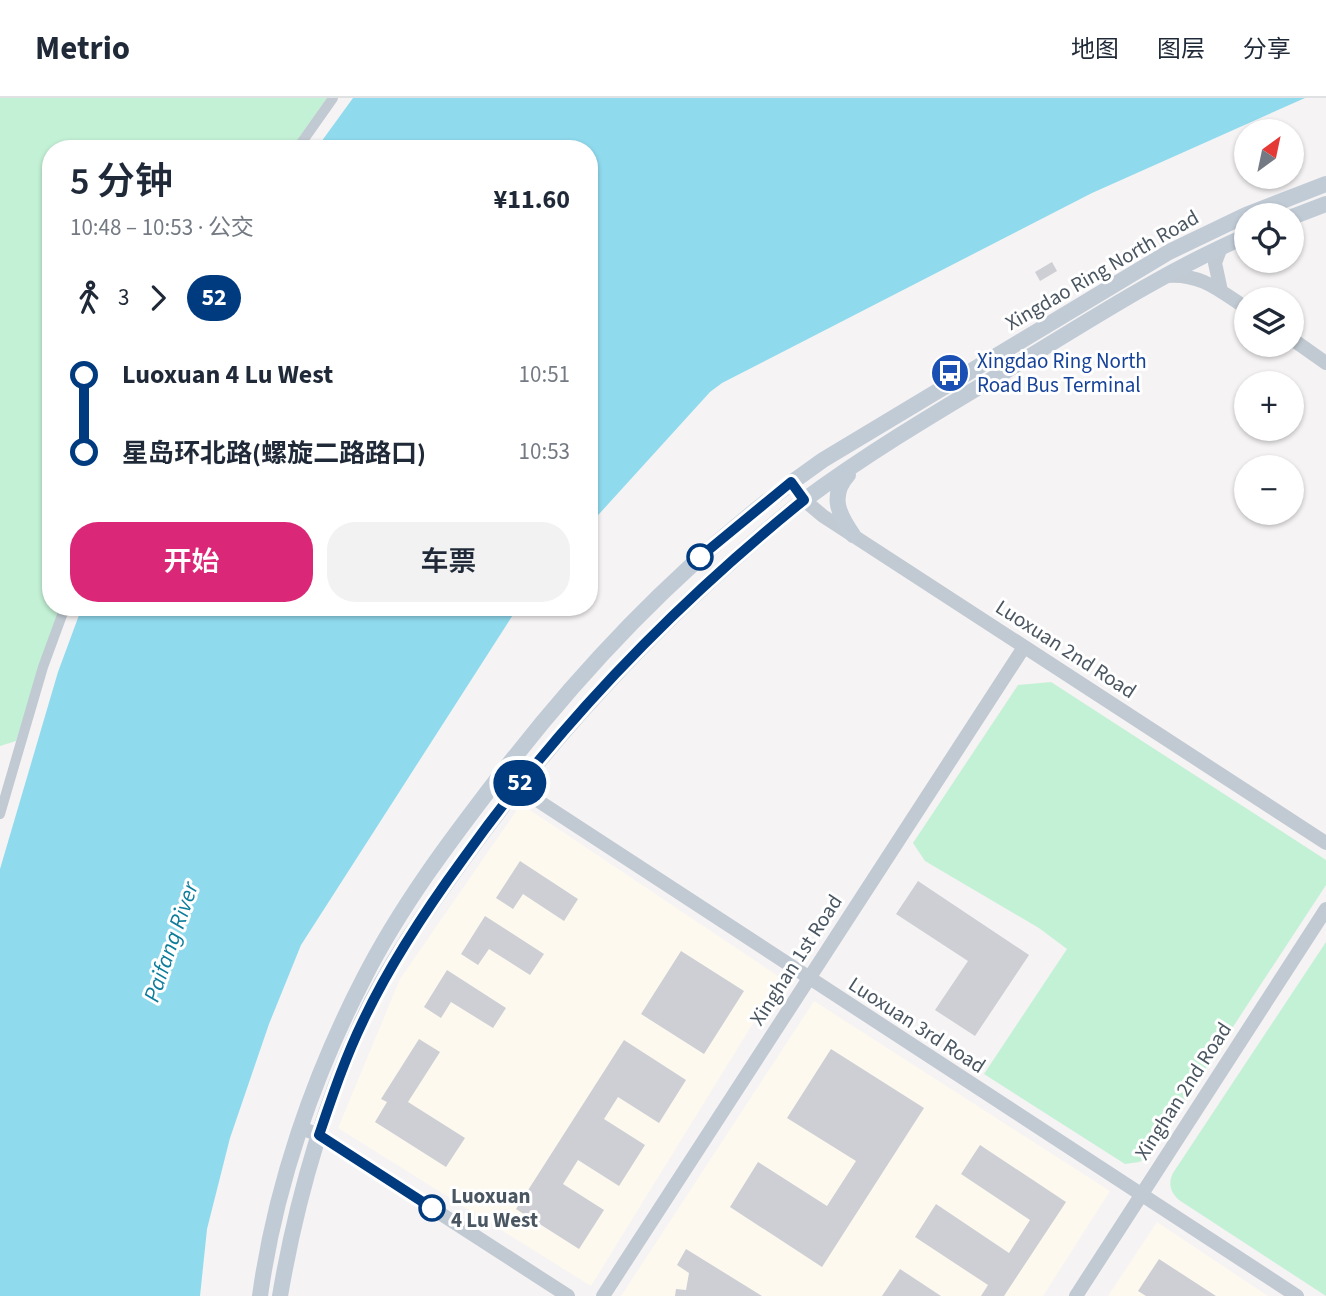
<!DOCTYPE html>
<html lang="zh">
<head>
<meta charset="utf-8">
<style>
	body { margin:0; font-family:"Source Sans 3","Noto Sans SC",sans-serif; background:#f2f2f3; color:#1f2937; height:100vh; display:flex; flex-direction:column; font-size:26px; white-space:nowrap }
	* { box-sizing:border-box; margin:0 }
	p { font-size:23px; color:#747a83 }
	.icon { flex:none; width:38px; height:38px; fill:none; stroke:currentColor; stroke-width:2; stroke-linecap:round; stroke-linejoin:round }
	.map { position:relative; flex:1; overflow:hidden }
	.sheet { position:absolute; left:42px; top:42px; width:556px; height:476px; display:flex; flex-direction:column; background:#fff; border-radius:28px; box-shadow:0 2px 5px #0004 }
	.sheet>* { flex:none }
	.badge { padding:0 14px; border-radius:23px; font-size:24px; line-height:46px }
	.needle { width:46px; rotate:33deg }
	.tools { position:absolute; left:1234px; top:21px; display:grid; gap:14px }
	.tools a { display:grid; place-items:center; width:70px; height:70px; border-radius:50%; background:#fff; box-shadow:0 2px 5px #0004; font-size:35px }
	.map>.badge { position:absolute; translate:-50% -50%; box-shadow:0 0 0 4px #fff }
	.legs { display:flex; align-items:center; gap:10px; height:77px; padding:0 28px; font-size:23px }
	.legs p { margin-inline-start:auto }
	.headline { display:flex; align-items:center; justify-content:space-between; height:119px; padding:0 28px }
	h1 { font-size:38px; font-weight:600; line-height:52px }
	.primary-button { display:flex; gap:14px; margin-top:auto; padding:14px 28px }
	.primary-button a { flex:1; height:80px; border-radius:28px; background:#db2777; color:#fff; font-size:28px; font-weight:600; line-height:80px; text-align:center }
	.primary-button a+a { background:#f2f2f3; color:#1f2937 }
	ul { padding:0 28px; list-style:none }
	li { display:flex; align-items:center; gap:24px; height:77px; font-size:26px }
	li i { display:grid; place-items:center; width:10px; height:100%; margin:0 9px; background:currentColor }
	li i::after { content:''; width:18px; height:18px; margin:-9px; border:5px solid; border-radius:50%; background:#fff }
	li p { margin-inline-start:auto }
	li:first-child i { background:linear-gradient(#0000 50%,currentColor 0) }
	li:last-child i { background:linear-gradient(currentColor 50%,#0000 0) }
	header { display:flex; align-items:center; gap:42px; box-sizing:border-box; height:98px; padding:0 35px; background:#fff; border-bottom:2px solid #e0e1e3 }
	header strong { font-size:33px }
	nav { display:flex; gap:38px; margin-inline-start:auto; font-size:24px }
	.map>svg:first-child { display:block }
	.commercial { fill:#fdf9ef }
	.green { fill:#c3f1d5 }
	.water { fill:#90daee }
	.building { fill:#cdcfd5 }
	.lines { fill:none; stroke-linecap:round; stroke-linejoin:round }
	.minor { stroke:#c1cad2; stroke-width:10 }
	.tertiary { stroke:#c1cad2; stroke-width:14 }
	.secondary { stroke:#c1cbd6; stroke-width:16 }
	.line-1-casing { stroke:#fff; stroke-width:16 }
	.line-1 { stroke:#003b80; stroke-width:10 }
	.stop-1-dot { fill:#fff; stroke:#003b80; stroke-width:3.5 }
	.labels { text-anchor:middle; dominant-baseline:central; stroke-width:6; stroke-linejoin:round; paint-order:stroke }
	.street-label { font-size:21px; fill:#4a5661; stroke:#fff }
	.transit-label { font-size:21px; fill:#164399; stroke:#fff; text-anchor:start }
	.stop-label { font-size:21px; font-weight:bold; fill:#4a5661; stroke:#fff; text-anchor:start }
	.water-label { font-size:23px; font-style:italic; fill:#0c7c9b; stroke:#fff }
</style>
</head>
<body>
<header>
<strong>Metrio</strong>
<nav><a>地图</a><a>图层</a><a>分享</a></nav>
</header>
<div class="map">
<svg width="1326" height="1198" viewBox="0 0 1326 1198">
	<rect width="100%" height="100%" fill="#f5f3f3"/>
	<!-- commercial -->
	<path class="commercial" d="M521,706L781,880L591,1188L338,1030L400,881Z
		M814,903L1110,1093L1043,1198H621Z
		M1157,1124L1268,1198H1108Z"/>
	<!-- green -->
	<path class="green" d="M0,0H327L291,51H51V509H60L16,643L0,648Z
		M1051,584L1326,762V787L1147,1060L1139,1064L1125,1066L984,976L1067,851L1039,830L925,763L913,745L1018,587Z
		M1326,844V1198L1179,1102C1170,1094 1168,1085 1173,1075Z"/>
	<!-- water -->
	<path class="water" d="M353,0H1305L1092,95L722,285L710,294L590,426V51H316Z
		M82,509H518L301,847L269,926L230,1040L207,1131L200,1198H0V771L58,574Z"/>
	<!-- building -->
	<path class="building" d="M1052,164L1057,173L1040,183L1035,174Z
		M520,763L578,801L564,823L523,796L513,811L496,800Z
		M918,783L1029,857L975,938L935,912L968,863L896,816Z
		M485,818L544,856L530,877L489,851L478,867L461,856Z
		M681,853L744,893L704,956L641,916Z
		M447,872L506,910L493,930L451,904L441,920L424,909Z
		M419,941L440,954L408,1004L465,1040L446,1069L375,1024L387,1004L381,1001Z
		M624,942L686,982L659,1025L618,999L604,1021L645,1047L619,1088L578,1062L563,1086L604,1112L579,1151L516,1111Z
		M831,951L924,1010L822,1169L730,1109L758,1064L827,1108L856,1063L787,1020Z
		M980,1047L1066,1104L1004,1198H981L988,1187L915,1139L936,1106L1009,1155L1030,1122L961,1076Z
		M686,1151L762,1198H675L676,1191L686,1192L689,1175L677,1167Z
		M1159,1161L1216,1198H1146L1138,1193Z
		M900,1171L941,1198H882Z"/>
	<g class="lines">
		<!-- minor -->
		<path class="minor" d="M297,51L333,0
			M0,716L43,569L65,509"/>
		<!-- tertiary -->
		<path class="tertiary" d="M1166,178C1200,175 1219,192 1246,210
			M1221,193L1215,165L1221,149
			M1292,241L1326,265
			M791,384L804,402L823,418L1326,745
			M517,689L1297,1198
			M301,1030L319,1037L568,1198
			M603,1198L1024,549
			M1076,1198L1326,811"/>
		<!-- secondary -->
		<path class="secondary" d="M1246,117L1326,86
			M1292,119L1326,106
			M848,377C829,398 839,417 853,437
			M260,1198C275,1089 313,979 363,882C400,809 449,744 499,679C591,559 698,449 823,362L1169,154L1246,117
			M280,1198C296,1104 322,1013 361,926C387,869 423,817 459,767C533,663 618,567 712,481C741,455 771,427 803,403C873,351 949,307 1024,262C1096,218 1168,172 1246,138"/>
	</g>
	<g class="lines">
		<defs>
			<path id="line-1" d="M432,1110L319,1037C332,999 345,960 363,923C390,866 425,813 463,761C559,626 675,506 804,402L791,384L700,459"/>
		</defs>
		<!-- line-1 casing -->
		<use href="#line-1" class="line-1-casing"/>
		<!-- line-1 -->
		<use href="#line-1" class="line-1"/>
	</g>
	<!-- icons -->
	<defs>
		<symbol id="bus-disc" viewBox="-11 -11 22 22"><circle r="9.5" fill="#1a4fb4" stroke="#fff"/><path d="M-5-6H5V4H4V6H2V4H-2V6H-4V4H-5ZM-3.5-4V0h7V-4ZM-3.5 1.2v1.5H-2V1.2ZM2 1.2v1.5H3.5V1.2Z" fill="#fff"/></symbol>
	</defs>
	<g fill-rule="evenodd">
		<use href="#bus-disc" x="928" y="253" width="44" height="44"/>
	</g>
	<!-- markers -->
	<g class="stop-1-dot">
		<circle cx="700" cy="459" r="12"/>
		<circle cx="432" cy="1110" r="12"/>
	</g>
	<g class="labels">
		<!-- street labels -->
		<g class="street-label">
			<text transform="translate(1102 172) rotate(-30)">Xingdao Ring North Road</text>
			<text transform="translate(1066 551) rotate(33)">Luoxuan 2nd Road</text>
			<text transform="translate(796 862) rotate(-57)">Xinghan 1st Road</text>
			<text transform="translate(917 927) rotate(33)">Luoxuan 3rd Road</text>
			<text transform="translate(1183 993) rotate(-57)">Xinghan 2nd Road</text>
		</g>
		<!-- transit labels -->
		<g class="transit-label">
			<text x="977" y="263">Xingdao Ring North<tspan x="977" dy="24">Road Bus Terminal</tspan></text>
		</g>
		<!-- stop labels -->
		<g class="stop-label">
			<text x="451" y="1098">Luoxuan<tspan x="451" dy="24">4 Lu West</tspan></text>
		</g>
		<!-- water labels -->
		<g class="water-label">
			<text transform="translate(171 844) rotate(-71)">Paifang River</text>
		</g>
	</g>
</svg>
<div class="tools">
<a><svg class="needle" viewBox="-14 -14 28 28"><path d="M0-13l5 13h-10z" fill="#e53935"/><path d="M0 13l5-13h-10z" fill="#747a83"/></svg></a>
<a><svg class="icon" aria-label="locate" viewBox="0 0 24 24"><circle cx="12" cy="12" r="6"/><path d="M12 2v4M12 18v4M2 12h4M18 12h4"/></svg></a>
<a><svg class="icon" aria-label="layers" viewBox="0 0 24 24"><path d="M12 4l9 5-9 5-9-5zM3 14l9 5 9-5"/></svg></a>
<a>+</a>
<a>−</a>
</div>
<b class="badge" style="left:520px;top:685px;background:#003b80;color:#fff">52</b>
<section class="sheet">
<div class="headline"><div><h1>5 分钟</h1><p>10:48 – 10:53 · 公交</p></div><b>¥11.60</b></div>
<div class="legs"><svg class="icon" aria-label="walk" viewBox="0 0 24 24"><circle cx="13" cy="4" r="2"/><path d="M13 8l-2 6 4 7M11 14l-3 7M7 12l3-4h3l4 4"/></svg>3<svg class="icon" aria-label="forward" viewBox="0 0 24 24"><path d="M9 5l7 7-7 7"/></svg><b class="badge" style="background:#003b80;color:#fff">52</b></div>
<ul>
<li><i style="color:#003b80"></i><b>Luoxuan 4 Lu West</b><p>10:51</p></li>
<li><i style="color:#003b80"></i><b>星岛环北路(螺旋二路路口)</b><p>10:53</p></li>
</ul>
<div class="primary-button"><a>开始</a><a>车票</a></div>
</section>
</div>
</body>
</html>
